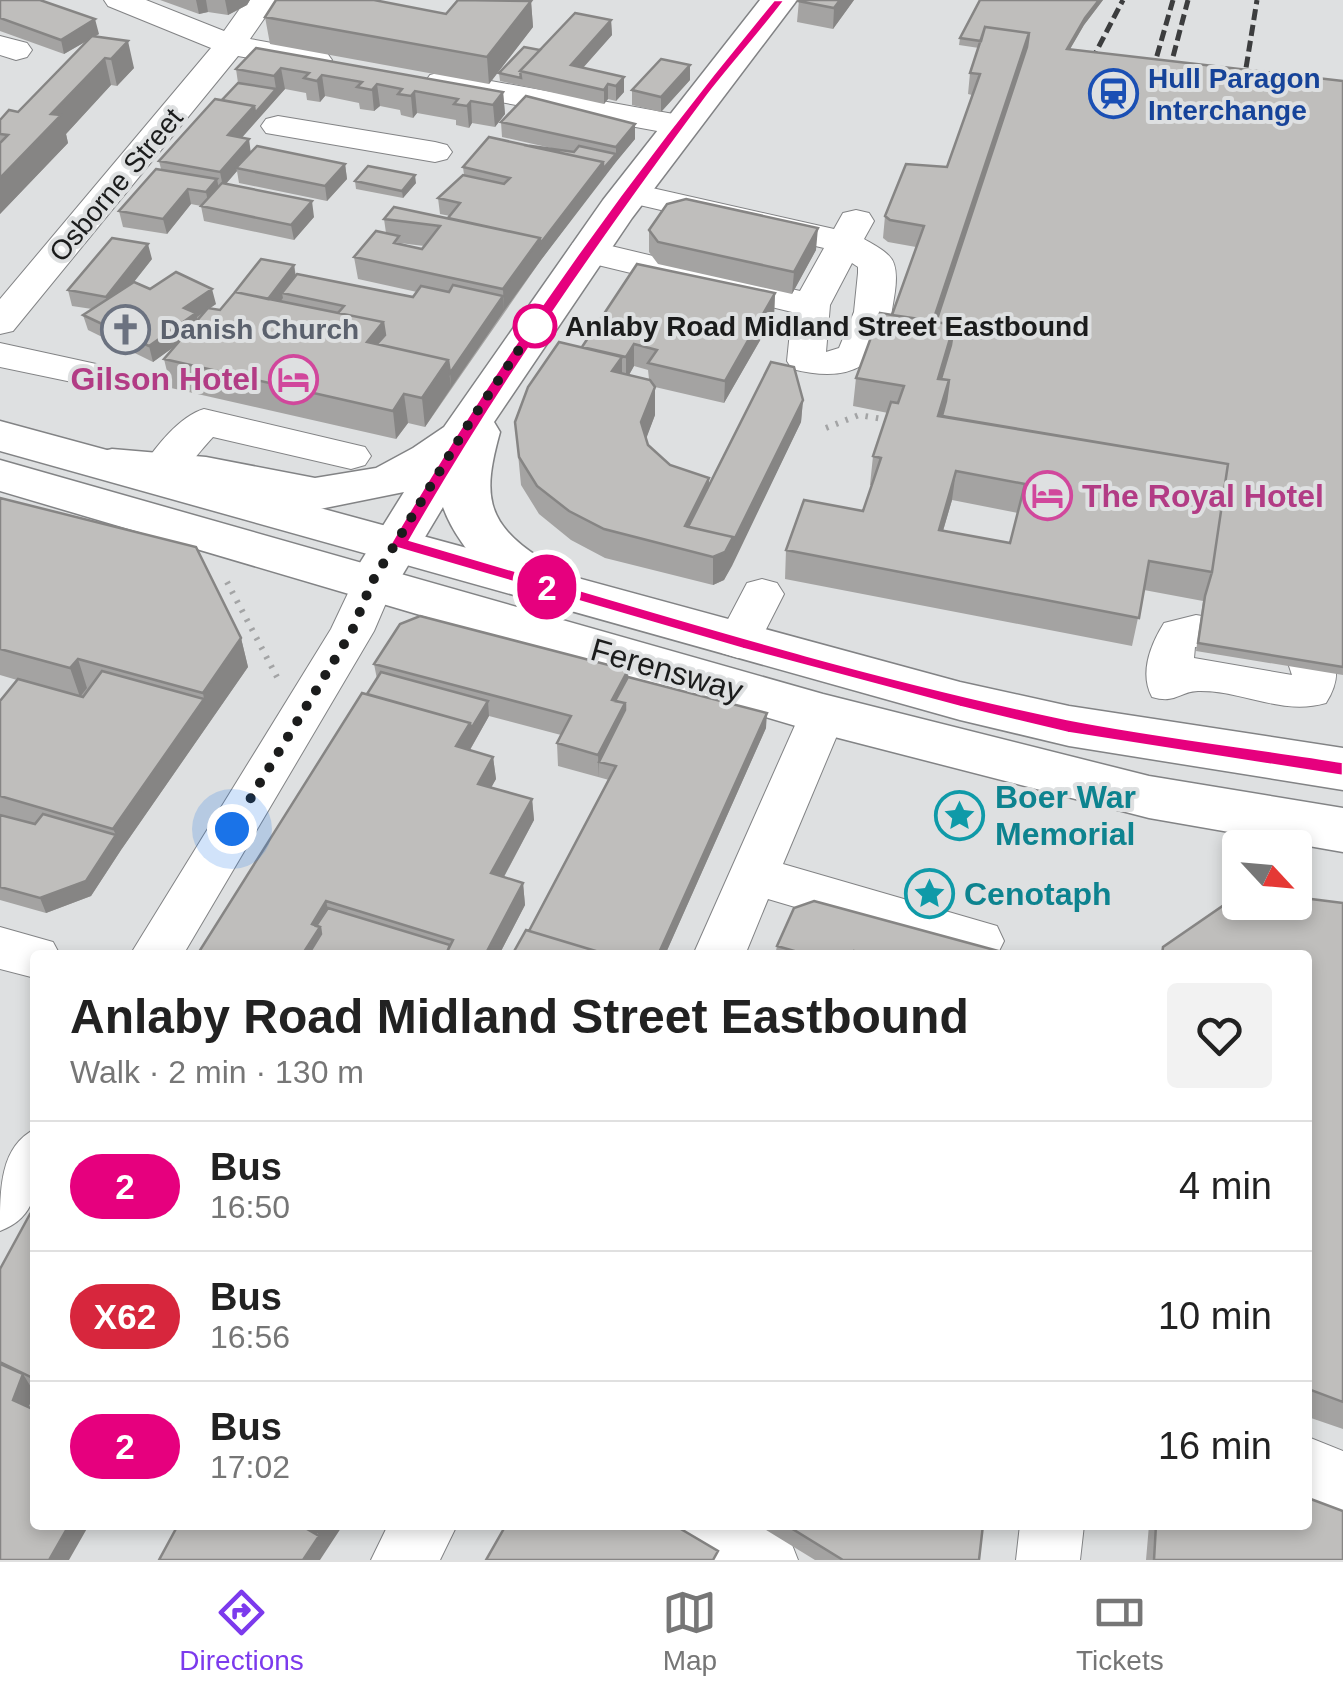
<!DOCTYPE html>
<html lang="en">
<head>
<meta charset="utf-8">
<style>
	body { margin:0; font-family:Arial,sans-serif; background:#f2f2f2; color:#222; height:100vh; display:flex; flex-direction:column; font-size:38px; white-space:nowrap }
	* { box-sizing:border-box; margin:0 }
	p { font-size:32px; color:#767676 }
	.icon { flex:none; width:55px; height:55px; fill:none; stroke:currentColor; stroke-width:2; stroke-linecap:round; stroke-linejoin:round }
	.map { position:relative; flex:1; overflow:hidden }
	.panel { position:absolute; left:30px; top:950px; width:1282px; height:580px; display:flex; flex-direction:column; background:#fff; border-radius:10px; box-shadow:0 5px 15px #0003 }
	.panel>* { flex:none }
	.badge { padding:0 20px; border-radius:32px; font-size:35px; line-height:65px }
	.needle { width:65px; rotate:116deg }
	.fabs { position:absolute; left:1222px; top:830px; display:grid; gap:20px }
	.fabs a { display:grid; place-items:center; width:90px; height:90px; border-radius:10px; background:#fff; box-shadow:0 5px 15px #0003; font-size:50px }
	.you { position:absolute; width:50px; height:50px; margin:-25px; border:8px solid #fff; border-radius:50%; background:#1a73e8; box-shadow:0 0 0 15px #1a73e833 }
	.map>.badge { position:absolute; translate:-50% -50%; box-shadow:0 0 0 5px #fff }
	.round { display:grid; place-items:center; flex:none; width:105px; height:105px; border-radius:10px; background:#f2f2f2 }
	.summary { display:flex; align-items:center; justify-content:space-between; height:170px; padding:0 40px }
	h1 { font-size:48px; font-weight:600; line-height:75px }
	ul { padding:0; list-style:none }
	li { display:flex; align-items:center; gap:30px; height:130px; padding:0 40px; border-top:2px solid #e0e0e0 }
	li div { flex:1 }
	li b { display:block; font-size:38px }
	li em { font-style:normal }
	li .badge { min-width:110px; font-weight:700; text-align:center }
	.tabs { display:flex; justify-content:space-around; align-items:center; height:140px; border-top:2px solid #e0e0e0; background:#fff; font-size:28px; color:#767676 }
	.tabs a { display:grid; justify-items:center; gap:5px }
	.tabs .current { color:#7c3aed }
	.map>svg:first-child { display:block }
	.lines { fill:none; stroke-linecap:round; stroke-linejoin:round }
	.minor-casing { stroke:#828385; stroke-width:2 }
	.major-casing { stroke:#828385; stroke-width:3 }
	.highway-casing { stroke:#828385; stroke-width:3 }
	.path { stroke:#a3a4a5; stroke-width:6; stroke-dasharray:2.5 8; stroke-linecap:butt }
	.minor { fill:#fff; fill-rule:evenodd }
	.major { fill:#fff; fill-rule:evenodd }
	.highway { fill:#fff; fill-rule:evenodd }
	.rail { stroke:#3c3d3e; stroke-width:5; stroke-dasharray:11 5; stroke-linecap:butt }
	.wall { fill:#a4a3a2; fill-rule:evenodd }
	.shaded-wall { fill:#868584 }
	.building { fill:#bfbebc; stroke:#868584; stroke-width:2.5; fill-rule:evenodd }
	.line { fill:#e6007e; stroke:#fff; stroke-width:2.5 }
	.walk { stroke:#1b1c1c; stroke-width:10; stroke-dasharray:0 18 }
	.stop-dot { fill:#fff; stroke:#e6007e; stroke-width:5 }
	.labels { text-anchor:middle; dominant-baseline:central; stroke-width:8; stroke-linejoin:round; paint-order:stroke }
	.far-transit-label { font-size:28px; font-weight:bold; fill:#164399; stroke:#dee0e1; text-anchor:start }
	.far-street-label { font-size:28px; fill:#1b1c1c; stroke:#dee0e1 }
	.far-stop-label { font-size:28px; font-weight:bold; fill:#1b1c1c; stroke:#dee0e1; text-anchor:start }
	.far-worship-label { font-size:28px; font-weight:bold; fill:#5b616d; stroke:#dee0e1; text-anchor:start }
	.hotel-label { font-size:32px; font-weight:bold; fill:#b23c85; stroke:#dee0e1; text-anchor:end }
	.street-label { font-size:32px; fill:#1b1c1c; stroke:#dee0e1 }
	.culture-label { font-size:32px; font-weight:bold; fill:#0d838f; stroke:#dee0e1; text-anchor:start }
</style>
</head>
<body>
<div class="map">
<svg width="1343" height="1560" viewBox="0 0 1343 1560">
	<rect width="100%" height="100%" fill="#dee0e1"/>
	<g class="lines">
		<defs>
			<path id="minor" d="M104,0H146L224,31L246,0H277L250,39L327,53L332,60L327,67L316,70L238,56L13,331L0,334V299L211,48L108,6Z
				M0,36L27,43L32,50L27,57L16,60L0,55Z
				M441,72L679,115L691,118L696,125L691,132L679,135L430,89L425,82L430,75Z
				M278,116L435,142L447,145L452,152L447,159L435,162L266,133L261,126L266,119Z
				M630,183L834,229L843,213L856,210L869,213L874,221L864,239C874,245 891,253 894,264C898,276 895,292 893,304C884,366 852,384 792,369L787,361L792,312L573,259L568,251L573,243L586,240L800,291L824,248L618,200L613,193L618,186ZM852,263L858,267V273L854,312L839,348L826,352L830,305Z
				M0,343L110,367L115,375L110,383L96,387L0,367Z
				M204,409L365,447L371,456L365,465L351,469L213,437C193,458 179,486 148,477L142,468C155,447 180,416 204,409Z
				M373,567L388,572L395,582L374,631L183,955H130L331,629L358,572Z
				M762,579L777,583L784,594L754,653L738,658L722,653L716,642L747,583Z
				M1196,615L1316,635C1338,656 1343,676 1326,703C1281,716 1243,690 1198,691C1178,692 1176,704 1152,697C1139,673 1151,644 1164,623ZM1195,647L1287,660L1292,675L1194,658Z
				M823,697L839,702L846,714L783,864L997,926L1004,941L997,955H957L768,899L745,955H693L800,714L807,702Z
				M0,927L53,942L60,955H35V978L0,969Z
				M35,1129C35,1172 47,1213 0,1231C0,1188 0,1147 35,1129Z
				M1308,1437L1343,1451V1513L1308,1499Z
				M388,1525H457L440,1560H371Z
				M678,1525H769L789,1537L798,1560H707L688,1547Z
				M1020,1525H1084L1080,1560H1016Z"/>
			<path id="major" d="M760,0H797L632,218L494,422L500,432C483,493 484,522 540,558C554,568 566,572 575,587L568,599C515,614 459,552 443,507L391,594L373,599L355,594L348,582L404,492L315,510L206,487L95,475L88,464L95,453L112,449L206,457L315,478L376,468L413,448L444,427L603,200Z"/>
			<path id="highway" d="M0,421L960,682L1069,706L1343,748V790L1069,746L960,720L0,451Z
				M0,460L823,694L1149,776L1343,808V852L1149,818L823,734L0,491Z"/>
		</defs>
		<!-- minor casing -->
		<use href="#minor" class="minor-casing"/>
		<!-- major casing -->
		<use href="#major" class="major-casing"/>
		<!-- highway casing -->
		<use href="#highway" class="highway-casing"/>
		<!-- path -->
		<path class="path" d="M826,428L859,415L894,421
			M227,582L277,677"/>
		<!-- minor -->
		<use href="#minor" class="minor"/>
		<!-- major -->
		<use href="#major" class="major"/>
		<!-- highway -->
		<use href="#highway" class="highway"/>
		<!-- rail -->
		<path class="rail" d="M1084,75L1123,0
			M1148,87L1173,0
			M1165,87L1188,0
			M1241,99L1257,0"/>
	</g>
	<!-- wall -->
	<path class="wall" d="M0,0L99,34L95,36L134,68L117,86L111,85L66,134L68,143L0,214V120L18,112L88,40L64,54L0,31Z
		M160,0H250L247,5L228,15L208,12L199,14Z
		M799,0H854L833,29L797,22Z
		M989,0H1103L1084,25L1070,49L1343,81V675L1196,651L1203,601L1144,590L1132,646L785,579L786,550L863,511L872,485H870L873,456L888,413L853,406L856,378L892,315L916,247L888,242L883,238L885,216L947,167L972,95L968,94L970,73L979,48L959,45L960,38ZM952,500L1018,513L1010,543L943,531Z
		M531,1L533,27L489,84L270,44L265,17L446,14Z
		M611,20L612,35L583,68L624,77V92L616,101L608,99L604,104L500,81L499,73L540,50Z
		M256,48L503,92L505,114L495,127L472,123L469,128L456,125V120L417,113L413,118L401,115L400,110L380,106L374,111L360,109L359,103L325,96L320,102L307,100L306,93L285,89L241,138L251,152L345,164L347,179L327,201L239,183L237,171L226,184L314,217L294,240L204,221L201,206L191,204L167,234L123,227L119,211L161,169L159,161L222,100L238,83L236,69Z
		M690,80L661,112L632,105V90Z
		M501,122L635,124V139L603,177L541,260L425,427L408,423L396,439L171,388L164,359L176,345L153,362L88,330L83,315L92,309L72,306L68,290L152,259L134,282L150,289L216,304L210,308L220,310L294,265L296,276L413,297L417,292L358,279L354,257L386,233L384,219L448,218L450,216L440,214L438,198L464,175L463,167L524,145L560,150L502,137ZM400,243L424,246L422,249Z
		M355,181L416,183L403,198L356,189Z
		M649,230L816,250L792,294L658,264L649,252Z
		M775,293L774,316L724,403L655,387V415L646,438L648,445L670,465L709,478V485L803,400L801,422L724,580L713,585L605,558L571,540L539,514L521,485L515,422L582,348ZM634,366L648,370L649,379L629,375Z
		M0,498L241,638L248,667L121,850L91,896L46,913L0,900V701L17,680L0,675Z
		M374,664L628,670V677L766,728L665,955H512L529,931L609,780L558,766L557,743L561,735L489,716L470,750L493,757L496,779L491,787L532,799L534,820L504,877L523,883L525,905L499,955H197L377,679Z
		M1343,903V1429L1308,1417V955H1160L1163,947Z
		M777,946L1013,955H775Z
		M35,1216V1395L33,1394L29,1407L0,1560V1269Z
		M758,1525H983L979,1560H815Z
		M1149,1525H1308L1343,1560H1146Z"/>
	<!-- shaded-wall -->
	<path class="shaded-wall" d="M196,0H206L208,12L199,14Z
		M225,0H250L247,5L228,15Z
		M840,0H854L833,29L834,8Z
		M1099,0H1103L1084,25L1066,56L1067,49L1085,18Z
		M531,1L533,27L489,84L487,57Z
		M95,19L99,34L64,54L61,40Z
		M611,20L612,35L572,80L571,65Z
		M1029,33L1025,54L931,342V327Z
		M128,41L134,68L117,86L111,59Z
		M105,58L111,85L66,134L68,143L0,214V178L51,114Z
		M690,65V80L661,112V97Z
		M281,68L285,89L231,150L228,135L254,106L276,89L274,76Z
		M322,75L325,96L320,102L317,81Z
		M624,77V92L616,101V86Z
		M377,84L380,106L374,111L372,90Z
		M608,84V99L604,104V90Z
		M415,91L417,113L413,118L411,96Z
		M503,92L505,114L495,127L493,105Z
		M471,101L472,123L469,128L467,106Z
		M635,124V139L616,162V147Z
		M249,139L251,154L236,168L237,171L223,187L220,172Z
		M616,154V162L541,260L540,244L603,162Z
		M345,164L347,179L327,201L325,186Z
		M415,175L416,183L403,198L402,191Z
		M217,179L220,194L209,207L206,192Z
		M188,189L191,204L167,234L163,219Z
		M312,201L314,217L294,240L291,225Z
		M818,228L816,250L792,294L794,272Z
		M540,238L541,260L504,311L503,289Z
		M148,244L152,259L110,312L106,297Z
		M294,265L296,280L282,293L283,298L263,324L260,309Z
		M212,289L216,304L197,317L199,329L153,362L149,346L184,308Z
		M775,293L774,316L724,403L725,381Z
		M503,296L504,311L451,388L450,373Z
		M383,322L387,350L367,342Z
		M954,325L950,353L936,399L938,379Z
		M634,344V366L626,380V357Z
		M622,357V385L612,371Z
		M448,360L451,388L425,427L422,398Z
		M949,380L945,409L937,437L938,416Z
		M655,387V415L642,450L641,422Z
		M404,394L408,423L396,439L393,411Z
		M803,400L801,422L732,566L724,580L713,585V557Z
		M956,471L952,500L935,558L939,530Z
		M709,478L708,507L695,535L685,526Z
		M241,638L248,667L121,850L91,896L46,913L40,898L116,835L113,829L204,699L203,693Z
		M78,659L87,688L80,697L70,668Z
		M628,670L629,692L620,709L612,700Z
		M488,701L489,716L459,769L456,746L470,723Z
		M625,703L626,725L599,762V777L598,755Z
		M767,713L766,728L665,955H658Z
		M493,757L496,779L481,806L478,784Z
		M532,799L534,820L494,895L491,873Z
		M523,883L525,905L499,955H485Z
		M326,901L331,922L320,955H302L312,924Z
		M23,1374L34,1392L25,1418L13,1400Z
		M69,1525H89L69,1560H49Z
		M321,1525H343L320,1560H303L319,1536L317,1532Z"/>
	<!-- building -->
	<path class="building" d="M0,0H40L95,19L61,40L0,18Z
		M276,0H374L446,14L458,0L531,1L487,57L265,17Z
		M799,0H840L834,8L798,1Z
		M980,0H1099L1085,18L1067,49L1343,81V667L1198,643L1205,596L1212,572L1228,464L942,416L946,401L949,380L941,379L951,345L954,325L936,322L1027,47L1029,33L985,27L981,41L960,38Z
		M575,13L611,20L571,65L624,77L616,86L608,84L604,90L520,71Z
		M985,27L1029,33L933,321L892,315L924,226L890,220L885,216L906,164L947,167L980,74L970,73Z
		M92,36L128,41L111,59L105,58L51,114L61,115L0,178V143L8,135L0,134V120L9,110L18,112Z
		M524,47L540,50L520,71L521,78L499,73Z
		M256,48L503,92L493,105L471,101L467,106L454,104L458,99L415,91L411,96L398,94L402,89L377,84L372,90L357,87L362,82L322,75L317,81L304,78L309,73L281,68L274,76L236,69Z
		M661,59L690,65L661,97L632,90Z
		M238,83L276,89L255,113L254,106L222,100Z
		M526,96L635,124L616,147L501,122Z
		M215,99L254,106L228,135L249,139L220,172L159,161Z
		M489,137L603,162L540,244V238L448,218L460,203L438,198L463,175L504,184L510,178L463,167Z
		M524,145L574,152L579,146L616,154L603,169V162Z
		M257,146L345,164L325,186L236,168Z
		M368,166L415,175L402,191L355,181Z
		M156,169L217,179L206,192L188,189L163,219L119,211Z
		M222,183L312,201L291,225L201,206Z
		M686,199L818,228L794,272L658,242L649,230L667,204Z
		M394,207L540,238L503,289L354,257L376,231L399,236L394,243L422,249L440,226L384,219Z
		M112,238L148,244L106,297L68,290Z
		M261,259L294,265L268,299L235,292Z
		M637,264L775,293L725,381L648,363L657,350L634,344L626,357L582,347Z
		M176,272L212,289L184,308L196,313L149,346L83,315L134,282L150,289Z
		M297,274L413,297L421,286L449,292L453,285L503,296L450,373L448,360L377,344L385,335L383,322L338,313L344,306L282,293Z
		M235,292L383,322L367,342L448,360L422,398L404,394L393,411L164,359L208,308L220,310Z
		M880,313L954,325L938,379L949,380L938,416L1228,464L1212,572L1149,561L1139,618L786,550L804,500L863,511L881,458L873,456L891,402L898,403L904,386L856,378ZM956,471L1025,484L1010,543L939,530Z
		M559,342L622,357L612,371L650,380L655,387L641,422L648,445L670,465L709,478L685,526L733,537L725,552L713,557L604,529L569,511L537,486L519,457L515,422L528,387Z
		M771,362L794,367L803,400L732,544L733,537L688,527Z
		M0,498L196,547L241,638L203,693L78,659L70,668L0,649Z
		M420,616L628,670L612,700L625,703L598,755L557,743L571,716L374,664L400,624Z
		M102,671L204,699L113,829L0,796V701L18,679L83,697Z
		M381,672L488,701L471,729L470,723L367,694Z
		M628,677L767,713L658,955H609L529,931L616,766L599,762L625,710V703L615,701Z
		M362,693L470,723L456,746L493,757L478,784L532,799L491,873L523,883L485,955H458L447,952L453,940L326,901L312,924L320,927L302,955H197Z
		M43,814L116,835L86,881L40,898L0,887V815L35,824Z
		M1240,894V902H1295V897L1343,903V1402L1308,1389V955H1162L1163,947Z
		M814,901L1013,955H866L854,951L852,955H808L777,946L794,908Z
		M328,908L450,945L447,952V955H308L321,934L320,927L316,926Z
		M526,930L609,955H512Z
		M30,1214L35,1216V1379L0,1362V1269Z
		M0,1364L23,1374L13,1400L35,1410V1525H69L49,1560H0Z
		M1308,1498L1343,1511V1560H1154L1156,1525H1308Z
		M178,1525H300L319,1536L303,1560H159Z
		M305,1525H321L317,1532Z
		M506,1525H674L718,1551L713,1560H486Z
		M786,1525H983L979,1560H843Z"/>
	<!-- line -->
	<path class="line" d="M774,0H785C760,33 733,63 708,95C601,239 499,385 410,540C627,603 845,673 1067,719C1158,737 1251,747 1343,762V776L1068,733L960,707L743,649L393,547L391,543C503,350 633,170 774,0Z"/>
	<g class="lines">
		<!-- walk -->
		<path class="walk" d="M232,829L352,631L372,582L466,428L535,326"/>
	</g>
	<!-- icons -->
	<defs>
		<symbol id="station-ring" viewBox="-11 -11 22 22"><circle r="9.5" fill="#dee0e1" stroke="#1a4fb4" stroke-width="1.5"/><path d="M-3-6H3Q5-6 5-4V2Q5 4 3 4L4.5 6H3L1.5 4h-3L-3 6H-4.5L-3 4Q-5 4-5 2V-4Q-5-6-3-6ZM-3.5-4v3h7v-3ZM-3.5 1v1.5H-2V1ZM2 1v1.5H3.5V1Z" fill="#1a4fb4"/></symbol>
		<symbol id="church-ring" viewBox="-11 -11 22 22"><circle r="9.5" fill="#dee0e1" stroke="#6b7280" stroke-width="1.5"/><path d="M-1.2-6h2.4v3.5h3.3v2.4h-3.3V6h-2.4V-.1h-3.3v-2.4h3.3Z" fill="#6b7280"/></symbol>
		<symbol id="hotel-ring" viewBox="-11 -11 22 22"><circle r="9.5" fill="#dee0e1" stroke="#d1479c" stroke-width="1.5"/><path d="M-6-4.5h1.5V1H6V5H4.5V3h-9V5H-6ZM-4 0a1.8 1.8 0 1 1 3.6 0ZM.5 0V-2.5h3Q6-2.5 6 0Z" fill="#d1479c"/></symbol>
		<symbol id="sight-ring" viewBox="-11 -11 22 22"><circle r="9.5" fill="#dee0e1" stroke="#0f9aa8" stroke-width="1.5"/><path d="M0-6L1.8-2.2L6-1.7L2.9 1.2L3.7 5.4L0 3.3L-3.7 5.4L-2.9 1.2L-6-1.7L-1.8-2.2Z" fill="#0f9aa8"/></symbol>
	</defs>
	<g fill-rule="evenodd">
		<use href="#station-ring" x="1086" y="66" width="55" height="55"/>
		<use href="#church-ring" x="98" y="302" width="55" height="55"/>
		<use href="#hotel-ring" x="266" y="352" width="55" height="55"/>
		<use href="#hotel-ring" x="1020" y="468" width="55" height="55"/>
		<use href="#sight-ring" x="932" y="788" width="55" height="55"/>
		<use href="#sight-ring" x="902" y="866" width="55" height="55"/>
	</g>
	<!-- markers -->
	<circle class="stop-dot" cx="535" cy="326" r="20"/>
	<g class="labels">
		<!-- far-transit labels -->
		<g class="far-transit-label">
			<text x="1148" y="78">Hull Paragon<tspan x="1148" dy="32">Interchange</tspan></text>
		</g>
		<!-- far-street labels -->
		<g class="far-street-label">
			<text transform="translate(116 185) rotate(-50)">Osborne Street</text>
		</g>
		<!-- far-stop labels -->
		<g class="far-stop-label">
			<text x="565" y="326">Anlaby Road Midland Street Eastbound</text>
		</g>
		<!-- far-worship labels -->
		<g class="far-worship-label">
			<text x="160" y="329">Danish Church</text>
		</g>
		<!-- hotel labels -->
		<g class="hotel-label">
			<text x="259" y="379">Gilson Hotel</text>
			<text x="1082" y="496" text-anchor="start">The Royal Hotel</text>
		</g>
		<!-- street labels -->
		<g class="street-label">
			<text transform="translate(667 670) rotate(16)">Ferensway</text>
		</g>
		<!-- culture labels -->
		<g class="culture-label">
			<text x="995" y="797">Boer War<tspan x="995" dy="37">Memorial</tspan></text>
			<text x="964" y="894">Cenotaph</text>
		</g>
	</g>
</svg>
<div class="fabs">
<a><svg class="needle" viewBox="-14 -14 28 28"><path d="M0-13l5 13h-10z" fill="#e53935"/><path d="M0 13l5-13h-10z" fill="#767676"/></svg></a>
</div>
<div class="you" style="left:232px;top:829px"></div>
<b class="badge" style="left:547px;top:587px;background:#e6007e;color:#fff">2</b>
<section class="panel">
<div class="summary"><div><h1>Anlaby Road Midland Street Eastbound</h1><p>Walk · 2 min · 130 m</p></div><a class="round"><svg class="icon" aria-label="heart" viewBox="0 0 24 24"><path d="M12 20l-8-8c-3-5 5-10 8-4 3-6 11-1 8 4z"/></svg></a></div>
<ul>
<li><span class="badge" style="background:#e6007e;color:#fff">2</span><div><b>Bus</b><p>16:50</p></div><em>4 min</em></li>
<li><span class="badge" style="background:#d7263d;color:#fff">X62</span><div><b>Bus</b><p>16:56</p></div><em>10 min</em></li>
<li><span class="badge" style="background:#e6007e;color:#fff">2</span><div><b>Bus</b><p>17:02</p></div><em>16 min</em></li>
</ul>
</section>
</div>
<nav class="tabs">
<a class="current"><svg class="icon" aria-label="directions" viewBox="0 0 24 24"><path d="M12 3l9 9-9 9-9-9zM9 14v-3h6M13 9l2 2-2 2"/></svg>Directions</a>
<a><svg class="icon" aria-label="map" viewBox="0 0 24 24"><path d="M3 6l6-2 6 2 6-2v14l-6 2-6-2-6 2zM9 4v14M15 6v14"/></svg>Map</a>
<a><svg class="icon" aria-label="tickets" viewBox="0 0 24 24"><path d="M3 7h18v10H3zM15 7v10"/></svg>Tickets</a>
</nav>
</body>
</html>
